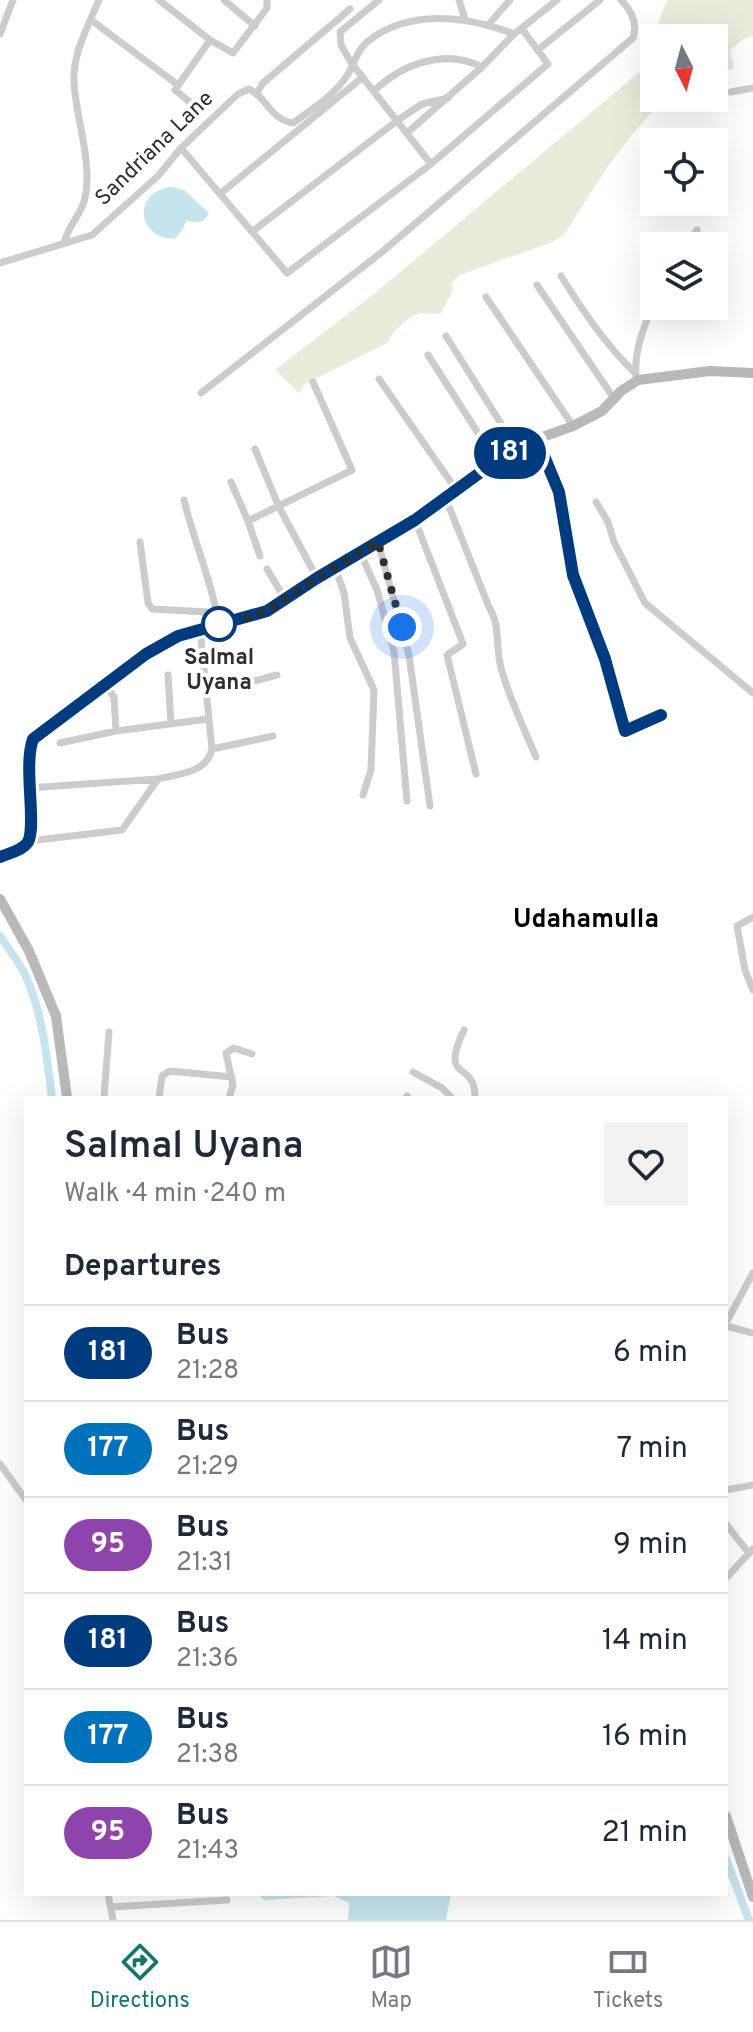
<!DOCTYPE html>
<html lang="en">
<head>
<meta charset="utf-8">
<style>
	body { margin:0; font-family:Overpass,sans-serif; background:#f2f2f3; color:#1f2937; height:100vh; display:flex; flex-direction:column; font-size:30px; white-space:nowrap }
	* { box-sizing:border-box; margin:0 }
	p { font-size:26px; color:#747a83 }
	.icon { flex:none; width:44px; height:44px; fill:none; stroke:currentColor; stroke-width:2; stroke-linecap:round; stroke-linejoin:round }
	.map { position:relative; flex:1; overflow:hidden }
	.sheet { position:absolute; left:24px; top:1096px; width:704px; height:800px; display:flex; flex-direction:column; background:#fff; border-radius:0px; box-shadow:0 8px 32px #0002 }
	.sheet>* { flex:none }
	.badge { padding:0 16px; border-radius:26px; font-size:28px; line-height:52px }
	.needle { width:52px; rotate:174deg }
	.buttons { position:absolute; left:640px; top:24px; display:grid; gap:16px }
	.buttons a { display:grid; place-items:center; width:88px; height:88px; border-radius:0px; background:#fff; box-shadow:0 8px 32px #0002; font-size:40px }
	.you { position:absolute; width:40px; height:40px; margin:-20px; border:6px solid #fff; border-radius:50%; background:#1a73e8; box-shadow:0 0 0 12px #1a73e833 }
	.map>.badge { position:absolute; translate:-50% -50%; box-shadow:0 0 0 4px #fff }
	h2 { padding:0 40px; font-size:30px; line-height:72px }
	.round { display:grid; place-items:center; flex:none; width:84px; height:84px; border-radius:0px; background:#f2f2f3 }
	.summary { display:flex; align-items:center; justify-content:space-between; height:136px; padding:0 40px }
	h1 { font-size:38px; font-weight:600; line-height:60px }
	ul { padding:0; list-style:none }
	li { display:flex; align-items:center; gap:24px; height:96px; padding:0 40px; border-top:2px solid #e0e1e3 }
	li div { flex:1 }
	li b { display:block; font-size:30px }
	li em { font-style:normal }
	li .badge { min-width:88px; font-weight:700; text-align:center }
	.tab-bar { display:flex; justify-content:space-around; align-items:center; height:112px; border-top:2px solid #e0e1e3; background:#fff; font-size:22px; color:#747a83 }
	.tab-bar a { display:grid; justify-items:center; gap:4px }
	.tab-bar .active { color:#0f766e }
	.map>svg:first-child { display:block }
	.green { fill:#e7eddb }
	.water { fill:#c6e4ee }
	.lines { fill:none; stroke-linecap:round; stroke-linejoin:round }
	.canal { stroke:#c6e4ee; stroke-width:8 }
	.street { stroke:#ccc; stroke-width:7 }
	.secondary { stroke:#b9b9b9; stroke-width:10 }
	.line-casing { stroke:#fff; stroke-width:18 }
	.line { stroke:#003b80; stroke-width:12 }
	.walk { stroke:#2f2f2f; stroke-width:8; stroke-dasharray:0 14.4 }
	.stop-dot { fill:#fff; stroke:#003b80; stroke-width:4 }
	.labels { text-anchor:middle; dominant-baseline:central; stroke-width:8; stroke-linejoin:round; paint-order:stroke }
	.street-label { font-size:22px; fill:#2f2f2f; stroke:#fff }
	.stop-label { font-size:22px; font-weight:bold; fill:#2f2f2f; stroke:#fff }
	.quarter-label { font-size:26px; font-weight:bold; fill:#000; stroke:#fff }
</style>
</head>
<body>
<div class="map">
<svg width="753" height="1920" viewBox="0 0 753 1920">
	<rect width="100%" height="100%" fill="#fff"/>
	<!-- green -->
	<path class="green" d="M667,0H753V36L743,39L730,51L734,68L714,77V38H656L659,21Z
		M654,60V98H668C624,135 595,187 564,235L552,242L460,275L452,282L453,290L441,313C434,315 429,313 422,313C408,315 393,332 387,343L305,384L299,393L275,370L375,293Z"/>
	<!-- water -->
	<path class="water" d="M172,187L184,190L209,213C203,226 196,221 186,221L183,229L175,239C171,238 166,239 162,237C134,226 139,189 172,187Z
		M256,1894H451L446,1920H348L349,1903L334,1896L265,1900Z"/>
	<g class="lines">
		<!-- canal -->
		<path class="canal" d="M0,936C9,950 21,964 27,979C43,1017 47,1058 52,1098
			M726,1859L749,1920"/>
		<!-- street -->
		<path class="street" d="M159,0L210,40
			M224,0L255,26
			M379,0L340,32L341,45L352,64L431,164
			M459,0L465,19
			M91,20L178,85
			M489,24L510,0
			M0,34L13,0
			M539,49L600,0
			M374,91C402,64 445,48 482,67
			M731,92L753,88
			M257,93L263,83L350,9
			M201,111L175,90L210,40L233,53L267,8V0
			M407,133L482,67L514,34
			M181,148L287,273L431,164L548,64L522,29
			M221,193L363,77
			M253,231L398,120L422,104L448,98
			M64,243C68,225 84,212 86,193C91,156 76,119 74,82C72,55 89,24 99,0
			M686,246L697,230
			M0,263L92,235L158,176L181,148L238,94L249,89C269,99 268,118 293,123C311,110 336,94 348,74C354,64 357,50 367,42C409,8 467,16 514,34L557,0
			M561,276C583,311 605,344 635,373
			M537,285L615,400
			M486,297L573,426
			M446,336L517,449
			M428,355L496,461
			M636,375C634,352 644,325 654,304
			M379,379L455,488
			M201,393L382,252L633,38C638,23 631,10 621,0
			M537,439L559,492L573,575L605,659L625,731L661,715
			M255,449L279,507L317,578
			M231,482L248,521L352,470L313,382
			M446,499L489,607C501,626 495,645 501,668C509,698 524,728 536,757
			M184,500C194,542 212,582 219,624
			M596,502L608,522L614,542L645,603L753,693
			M415,520L463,644L447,655L476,774
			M248,521L260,556
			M140,542L148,603L152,609L208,612V626
			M378,542L409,655L430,806
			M360,552L377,590L394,651L407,801
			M335,567L344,593L350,638L374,690L371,770L363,795
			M267,569L285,599
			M168,675L171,724
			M205,684L235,686L277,675
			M106,685L114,697L116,731
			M60,743L116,731L208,719
			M212,749L273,736
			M28,788L158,779
			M29,841L122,830L158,779C178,774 207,773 212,749L200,629
			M753,917L737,926L745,970L753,990
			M464,1030C438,1084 476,1059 475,1098
			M413,1072L442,1088L452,1098
			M407,1096L409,1098
			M104,1098L109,1032
			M159,1098L162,1076L170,1071L232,1077
			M229,1098L233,1085L226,1053L234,1048L252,1054
			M726,1323L753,1273
			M726,1326L753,1333
			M0,1464L26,1500
			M726,1490L753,1485
			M726,1524L748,1552
			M726,1578L753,1549
			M108,1894L113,1920
			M111,1907L227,1900"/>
		<!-- secondary -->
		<path class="secondary" d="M0,857C9,853 22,851 28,842C37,825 22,766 33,739L146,654L178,636L267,611L317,578L415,520L496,461L537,439L573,426L602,411L621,391L638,380L710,371L753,373
			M0,899L29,951L56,1016L67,1098
			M726,1816L753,1897"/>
	</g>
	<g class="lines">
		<defs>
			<path id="line" d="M0,857C9,853 22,851 28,842C37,826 23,766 33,739L146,654L178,636L267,611L317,578L415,520L496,461L537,439L559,492L573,575L605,659L625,731L661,715"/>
		</defs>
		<!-- line casing -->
		<use href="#line" class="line-casing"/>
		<!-- line -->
		<use href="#line" class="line"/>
		<!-- walk -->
		<path class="walk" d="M219,624L245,619L267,611L317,578L378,542L402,627"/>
	</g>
	<!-- markers -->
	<circle class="stop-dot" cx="219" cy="624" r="16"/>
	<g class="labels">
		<!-- street labels -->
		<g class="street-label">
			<text transform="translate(155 149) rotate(-44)">Sandriana Lane</text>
		</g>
		<!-- stop labels -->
		<g class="stop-label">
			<text x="219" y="658">Salmal<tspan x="219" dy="25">Uyana</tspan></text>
		</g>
		<!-- quarter labels -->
		<g class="quarter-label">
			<text x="586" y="920">Udahamulla</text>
		</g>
	</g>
</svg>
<div class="buttons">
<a><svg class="needle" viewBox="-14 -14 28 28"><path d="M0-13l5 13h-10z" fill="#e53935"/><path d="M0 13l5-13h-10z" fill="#747a83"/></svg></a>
<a><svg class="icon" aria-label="locate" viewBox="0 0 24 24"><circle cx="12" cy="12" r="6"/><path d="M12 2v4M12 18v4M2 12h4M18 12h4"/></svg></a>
<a><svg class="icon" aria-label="layers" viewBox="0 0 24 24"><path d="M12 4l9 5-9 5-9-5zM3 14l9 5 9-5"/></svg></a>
</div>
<div class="you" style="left:402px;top:627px"></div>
<b class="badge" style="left:510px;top:453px;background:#003b80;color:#fff">181</b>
<section class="sheet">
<div class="summary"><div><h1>Salmal Uyana</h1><p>Walk · 4 min · 240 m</p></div><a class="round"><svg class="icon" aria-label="heart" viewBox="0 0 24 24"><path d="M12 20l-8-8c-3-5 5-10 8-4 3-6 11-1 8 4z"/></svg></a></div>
<h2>Departures</h2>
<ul>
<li><span class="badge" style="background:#003b80;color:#fff">181</span><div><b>Bus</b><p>21:28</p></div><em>6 min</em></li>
<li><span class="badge" style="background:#0072bc;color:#fff">177</span><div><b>Bus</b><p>21:29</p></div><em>7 min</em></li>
<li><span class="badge" style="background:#8e44ad;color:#fff">95</span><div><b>Bus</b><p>21:31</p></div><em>9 min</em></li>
<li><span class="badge" style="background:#003b80;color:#fff">181</span><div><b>Bus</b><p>21:36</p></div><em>14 min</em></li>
<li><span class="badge" style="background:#0072bc;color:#fff">177</span><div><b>Bus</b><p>21:38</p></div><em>16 min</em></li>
<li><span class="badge" style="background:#8e44ad;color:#fff">95</span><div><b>Bus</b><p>21:43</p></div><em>21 min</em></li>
</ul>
</section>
</div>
<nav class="tab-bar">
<a class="active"><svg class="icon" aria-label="directions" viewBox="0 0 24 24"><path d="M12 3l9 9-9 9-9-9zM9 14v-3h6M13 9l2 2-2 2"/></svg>Directions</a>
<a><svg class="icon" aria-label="map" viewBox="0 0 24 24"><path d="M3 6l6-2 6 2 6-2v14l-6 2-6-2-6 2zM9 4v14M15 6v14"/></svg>Map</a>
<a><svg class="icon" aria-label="tickets" viewBox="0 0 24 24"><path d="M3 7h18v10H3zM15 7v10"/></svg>Tickets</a>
</nav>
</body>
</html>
